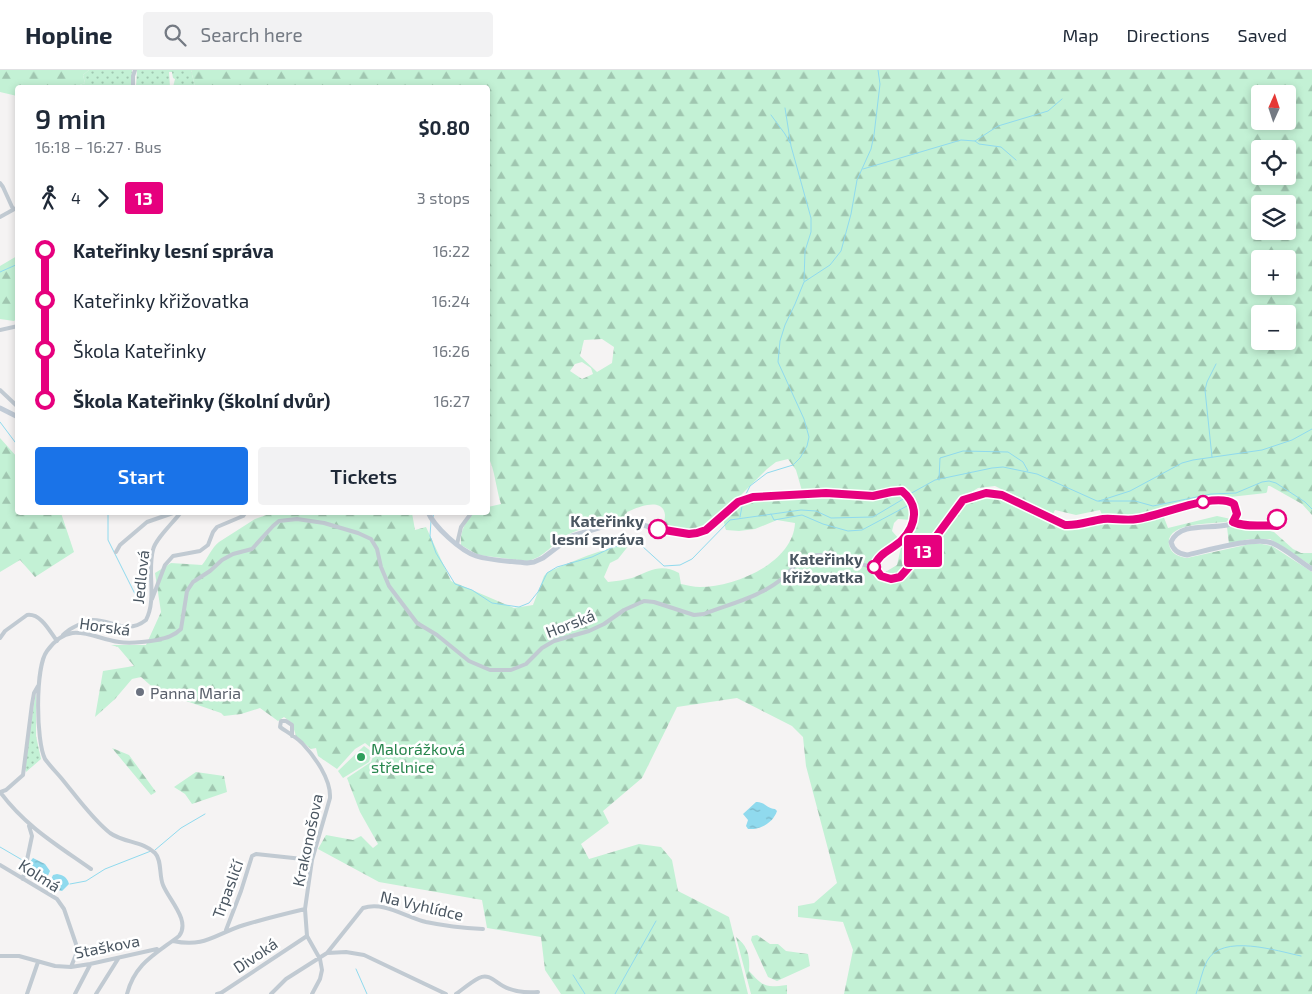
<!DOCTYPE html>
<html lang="en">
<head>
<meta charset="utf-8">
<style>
	body { margin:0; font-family:"Exo 2",sans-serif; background:#f2f2f3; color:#1f2937; height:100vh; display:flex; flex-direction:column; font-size:19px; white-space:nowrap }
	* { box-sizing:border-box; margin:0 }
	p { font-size:16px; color:#747a83 }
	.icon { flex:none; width:28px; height:28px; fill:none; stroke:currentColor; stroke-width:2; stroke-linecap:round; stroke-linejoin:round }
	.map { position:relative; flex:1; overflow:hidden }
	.panel { position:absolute; left:15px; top:15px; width:475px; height:430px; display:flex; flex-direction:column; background:#fff; border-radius:5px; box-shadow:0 2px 8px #0003 }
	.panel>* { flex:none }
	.badge { padding:0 10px; border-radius:4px; font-size:18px; line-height:32px }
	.needle { width:32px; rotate:3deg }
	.tools { position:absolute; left:1251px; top:15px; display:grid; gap:10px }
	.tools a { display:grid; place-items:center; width:45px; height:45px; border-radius:5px; background:#fff; box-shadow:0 2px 8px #0003; font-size:25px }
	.map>.badge { position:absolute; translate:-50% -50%; box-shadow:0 0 0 2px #fff }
	.legs { display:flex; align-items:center; gap:8px; height:55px; padding:0 20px; font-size:16px }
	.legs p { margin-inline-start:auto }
	.overview { display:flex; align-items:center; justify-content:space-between; height:85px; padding:0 20px }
	h1 { font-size:28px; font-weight:600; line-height:38px }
	.action { display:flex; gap:10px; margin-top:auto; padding:10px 20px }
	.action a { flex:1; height:58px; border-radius:5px; background:#1a73e8; color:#fff; font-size:20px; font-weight:600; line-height:58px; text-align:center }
	.action a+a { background:#f2f2f3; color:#1f2937 }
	ul { padding:0 20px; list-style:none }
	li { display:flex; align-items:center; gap:18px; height:50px; font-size:19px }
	li i { display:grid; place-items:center; width:8px; height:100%; margin:0 6px; background:currentColor }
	li i::after { content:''; width:12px; height:12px; margin:-6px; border:4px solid; border-radius:50%; background:#fff }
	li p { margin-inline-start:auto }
	li:first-child i { background:linear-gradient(#0000 50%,currentColor 0) }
	li:last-child i { background:linear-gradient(currentColor 50%,#0000 0) }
	header { display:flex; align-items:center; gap:30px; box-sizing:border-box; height:70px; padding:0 25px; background:#fff; border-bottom:1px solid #e0e1e3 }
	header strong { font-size:24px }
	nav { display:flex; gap:28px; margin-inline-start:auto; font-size:18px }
	.search { width:350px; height:45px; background:#f2f2f3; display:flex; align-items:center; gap:12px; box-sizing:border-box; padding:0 18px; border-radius:5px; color:#747a83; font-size:19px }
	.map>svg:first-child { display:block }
	.grass { fill:url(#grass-dots) }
	.forest { fill:url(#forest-firs); fill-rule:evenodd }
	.park { fill:#c3f1d5 }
	.water { fill:url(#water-ripples) }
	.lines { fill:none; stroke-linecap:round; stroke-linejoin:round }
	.stream { stroke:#90daee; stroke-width:1 }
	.street { stroke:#c1cad2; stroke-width:4 }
	.secondary { stroke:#c1cbd6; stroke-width:5 }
	.line-1-casing { stroke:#fff; stroke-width:11 }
	.line-1 { stroke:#e6007e; stroke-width:8 }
	.stop-1-dot { fill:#fff; stroke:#e6007e; stroke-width:2.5 }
	.worship-dot { fill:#6b7280; stroke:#fff; stroke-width:2 }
	.leisure-dot { fill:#2e9e5b; stroke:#fff; stroke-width:2 }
	.labels { text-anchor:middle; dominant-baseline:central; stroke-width:5; stroke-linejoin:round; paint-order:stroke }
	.stop-label { font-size:16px; font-weight:bold; fill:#4a5661; stroke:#fff; text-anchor:end }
	.street-label { font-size:16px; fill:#4a5661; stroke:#fff }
	.worship-label { font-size:16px; fill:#5b616d; stroke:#fff; text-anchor:start }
	.leisure-label { font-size:16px; fill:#27864d; stroke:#fff; text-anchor:start }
</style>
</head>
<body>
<header>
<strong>Hopline</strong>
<div class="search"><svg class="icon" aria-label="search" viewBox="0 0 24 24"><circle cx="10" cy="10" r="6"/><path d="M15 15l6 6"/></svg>Search here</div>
<nav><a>Map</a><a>Directions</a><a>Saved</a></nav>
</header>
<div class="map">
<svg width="1312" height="924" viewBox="0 0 1312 924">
	<defs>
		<pattern id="grass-dots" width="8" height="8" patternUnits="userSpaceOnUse" patternTransform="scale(1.25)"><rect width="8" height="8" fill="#c3f1d5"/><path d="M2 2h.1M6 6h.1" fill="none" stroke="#a0c6b0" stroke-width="1.8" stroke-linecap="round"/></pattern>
		<pattern id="forest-firs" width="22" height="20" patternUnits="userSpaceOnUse" patternTransform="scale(1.25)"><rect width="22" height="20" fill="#c3f1d5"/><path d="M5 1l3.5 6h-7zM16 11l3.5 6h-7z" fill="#a0c6b0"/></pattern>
		<pattern id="water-ripples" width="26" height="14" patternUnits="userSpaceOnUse" patternTransform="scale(1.25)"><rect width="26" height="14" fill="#90daee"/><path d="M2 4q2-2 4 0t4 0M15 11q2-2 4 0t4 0" fill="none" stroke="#78b4c4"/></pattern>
	</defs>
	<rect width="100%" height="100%" fill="#f5f3f3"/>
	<!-- grass -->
	<path class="grass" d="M89,0H132L131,17L82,18L80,15L85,13L83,5Z
		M137,0H191L195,17H173L175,9L173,8L172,2H169L170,17H136Z
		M36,622V666L41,689L26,702L24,695Z"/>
	<!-- forest -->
	<path class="forest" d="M0,0H89L83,5L85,13L72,18H18L17,26L0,22Z
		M191,0H1312V445L1302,434L1270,416H1268L1267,422L1266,423L1203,430L1137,447H1103L1100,440L1076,445L1055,440L1052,446L1017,430L1011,424L995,416L978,418L962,428L933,467L899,505L891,507L882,504L897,495L902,473L911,462L915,451L916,436L911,425L899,419H890L873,424L826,420L802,421L796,400L788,389L776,392L767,399L736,430L705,458L696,461H689L663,457C664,454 665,448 665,445C663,426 636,438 627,442L625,448C607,453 586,456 569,464C553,472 545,488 527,491L478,485L461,475C460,460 465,454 473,443L488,442V437L501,434C496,419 495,399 488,387V18L195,17ZM1260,24H1288V51H1260ZM1260,79H1288V106H1260ZM1260,134H1288V161H1260ZM1260,189H1288V216H1260ZM1260,244H1288V271H1260ZM602,269L614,277L612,293L597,302L580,286L584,270ZM582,292L591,298L593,304L582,309L570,301L575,294Z
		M17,186V248L14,251L0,249V196Z
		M0,368L17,387L18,442L61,443L74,482L35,507L20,490L0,502Z
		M979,423L1008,428L1014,434L1064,458L1075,459L1104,452H1138L1163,445L1168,458L1217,446L1231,449L1226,452C1211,454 1165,452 1169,475C1171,484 1179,487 1187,488L1250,474H1262L1272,476L1312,502V924H844L853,880L843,852L798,847V836L814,833L837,813L806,696L803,667L792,656L737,628L677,637L642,708L603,741L609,753L581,774L589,789L639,774L661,777L672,790L678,821L729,847L748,924H561L545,900L541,867L487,858L482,830L379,812L318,779L326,765L353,770L361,766L373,778L378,774L360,742L347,708L371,692L375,681L365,673L355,679L337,699L318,686L316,678L311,679L296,666L292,653L284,647L278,651L260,638L241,644L224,646L221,643L157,621L141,607L132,609L115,629L95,647L103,601L134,596L118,577L111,575H146L161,542L155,503L171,493L202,495C208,488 212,477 219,472L255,449L272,443H412L415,460L426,457L451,511L514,538L533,535L544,506L548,502C574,491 601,478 629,475L618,489L610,493L604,507L608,512C616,511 625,510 632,508C651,501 660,493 679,503L681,514C687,515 694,517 700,517C735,517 793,493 795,453L777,450L755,459L739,461L726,460L723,449L739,435L746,432C770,426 802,424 827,426C842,427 858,431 873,429C883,428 893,421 903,426C912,430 911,442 910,450L898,449L894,453L892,461L899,469C886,476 876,483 870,497L879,509L891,512L902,509L937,470L965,432Z
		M1235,453L1274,462L1293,479L1301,483H1312V496L1270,469H1249L1229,474L1227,457Z
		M112,678L129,685L156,722L151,725Z
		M196,702L224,706L227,722L192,734L185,724L174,717Z
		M757,865L770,874H778L786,881L808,884L810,896L777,911L768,907L751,870L752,866Z
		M736,867C748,876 750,886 749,901C764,917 765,918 787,915V924H751Z"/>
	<!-- park -->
	<path class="park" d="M364,676L372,682L369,692L343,708L338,701Z"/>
	<!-- water -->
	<path class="water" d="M756,732C764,731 767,739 775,739L777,741C773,753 760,760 748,759L746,756L748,750L743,744Z
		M33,788L45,794L50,801L46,810H37L27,807L29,793Z
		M57,804C63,805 67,807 69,814L62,821L54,819L49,814L53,805Z"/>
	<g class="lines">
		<!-- stream -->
		<path class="stream" d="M785,38L791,76L811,148V162L805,181L804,211
			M771,45L785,64L790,73
			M975,71L979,74L1001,77L1016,90
			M863,99L961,70L975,71L998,56L1048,41L1062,29
			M0,202L18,194
			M0,352L18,376
			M1212,387L1205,320L1207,312L1216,294
			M939,410L940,388L963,381L1008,382L1023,392L1028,401H1027
			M908,425L935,410L992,398L1003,397L1037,404L1097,431H1135L1153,436L1211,424L1236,423L1262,412L1269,411L1276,413L1305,432L1312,439
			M744,428L750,416L767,403L793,395L800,388L807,376L809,367L804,349L778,292L780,271L785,255L795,234L804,212L830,195L841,181L851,144L857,110L871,79L874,65L880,14L878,0
			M1099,431L1130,421L1182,393L1193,390L1262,380L1292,370L1312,359
			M108,442V470L136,526
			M771,444L774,450L802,445L823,454L848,461L862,460L907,436V429
			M433,447L434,442
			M740,447L743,431
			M431,451L430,466L436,483L455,514L472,520L492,533L519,537L529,533L538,522L547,503L557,497L592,487L613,477L632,474L642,476L664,496L680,495L692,489L730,450L801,440L816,441L831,448L873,447L905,428
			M0,777L24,791
			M155,780L181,758L205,744
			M70,814L86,811L105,799L151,781
			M356,899L367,924
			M573,905L585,924
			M615,924L656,851
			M1196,924C1200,913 1202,901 1207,891C1222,863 1277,881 1301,886"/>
		<!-- street -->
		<path class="street" d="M133,18V6L135,0
			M0,113L3,117L13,139
			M0,147L18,137
			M0,260L18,256
			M0,320L18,337
			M457,474L461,457L472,442
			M116,482L120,475L147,452L176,442
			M152,529L165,495L173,486L200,481L208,475L213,462L217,457L243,446L246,442
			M63,565C67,561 71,558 76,556C81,554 86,551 91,550C110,548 126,566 146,550C157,529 147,502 153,480C155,469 174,452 181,442
			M0,568L5,561L27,545C41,543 50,562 57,571
			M292,666V655L286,651H281L280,657C287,662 296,667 302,673C315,687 331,709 330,728L312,790L305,839L307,866L320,889L322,900L320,909L312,924
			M0,722C25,756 57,775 91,799
			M0,722L6,720L23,705L32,634L34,623L38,616
			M0,795L57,829L64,839L76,874L77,882L71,897
			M23,809L32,766L29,756
			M226,860L241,821L252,786L256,784L312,790
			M173,871C205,878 215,864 244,855C264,849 284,844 305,839
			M327,883L346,882L364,885L446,924
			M0,886H19L55,896L71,897L90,894L157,879
			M27,924L38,892
			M75,924L90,895
			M96,924L118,889
			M127,924C135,893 156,884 179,866C191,851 169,830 163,815C159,806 162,790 155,783C143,771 124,773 110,763C93,750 76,726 62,709C57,703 50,696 45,689C36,671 35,597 47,581C70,549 91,568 119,572C131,574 145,572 157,570C166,568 174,566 181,559L187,521L193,512L210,501L222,490L233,484L252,479L273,456L279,451L297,449L324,453L358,463L371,469L377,479L381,497L389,516L417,553L437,565L469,591L490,600H511L526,594L542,578L554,571L589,561L604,554L624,540L644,531L654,532L694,545L704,544C732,533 761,527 784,507C795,496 801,486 818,485C837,484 855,494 874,497
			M217,924L221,923L307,866
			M271,924L286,909L327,883L363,838C384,831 405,847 426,852C445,856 464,858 483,859
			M456,924C463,919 471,912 479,908C489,903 495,912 503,916C514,922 526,923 538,922"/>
		<!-- secondary -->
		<path class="secondary" d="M0,338L18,347
			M428,442C434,457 461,481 476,486C492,491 511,491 527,493L534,492L543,488L572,466L625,450L657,459L689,464L697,463L706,459L738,432L753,427L825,423L873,426L891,422L902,421C919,435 917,454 902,470C892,480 879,482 874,497L881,506L891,509L900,507L935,469L963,430L986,423L1002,425L1065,455C1078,456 1089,451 1103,449C1114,448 1126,451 1137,449C1166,446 1194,428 1223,430C1240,431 1242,451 1227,455C1209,459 1180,452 1171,472C1173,481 1179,484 1187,485C1205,481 1256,466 1272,473C1286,479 1299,491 1312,499"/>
	</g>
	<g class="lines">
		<defs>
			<path id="line-1" d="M658,459L689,464L697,463L706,460L738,432L753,427L826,423L873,426L891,422L902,421C919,435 917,454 902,470C892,480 879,482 874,497L881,506L891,509L900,507L935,468L963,430L986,423L1002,425L1065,455C1078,456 1089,451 1103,449C1114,448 1126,451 1137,449C1160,446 1215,421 1234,434L1237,444L1233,452C1246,458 1262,454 1277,456V449"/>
		</defs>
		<!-- line-1 casing -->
		<use href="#line-1" class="line-1-casing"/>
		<!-- line-1 -->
		<use href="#line-1" class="line-1"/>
	</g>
	<!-- markers -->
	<g class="stop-1-dot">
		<circle cx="1203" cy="432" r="6"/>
		<circle cx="1277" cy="449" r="9"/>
		<circle cx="658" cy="459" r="9"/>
		<circle cx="874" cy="497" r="6"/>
	</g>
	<circle class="worship-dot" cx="140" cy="622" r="5"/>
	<circle class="leisure-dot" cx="361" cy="687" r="5"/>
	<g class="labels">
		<!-- stop labels -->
		<g class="stop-label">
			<text x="644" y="450">Kateřinky<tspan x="644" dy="18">lesní správa</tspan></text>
			<text x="863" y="488">Kateřinky<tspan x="863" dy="18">křižovatka</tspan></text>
		</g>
		<!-- street labels -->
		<g class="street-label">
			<text transform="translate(140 507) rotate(-84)">Jedlová</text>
			<text transform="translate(570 553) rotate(-21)">Horská</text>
			<text transform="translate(105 556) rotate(8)">Horská</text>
			<text transform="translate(307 770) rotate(-78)">Krakonošova</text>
			<text transform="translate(40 805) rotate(33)">Kolmá</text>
			<text transform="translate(227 819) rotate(-70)">Trpasličí</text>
			<text transform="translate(422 835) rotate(13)">Na Vyhlídce</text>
			<text transform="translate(107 876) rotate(-11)">Staškova</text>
			<text transform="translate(255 885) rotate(-34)">Divoká</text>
		</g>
		<!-- worship labels -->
		<g class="worship-label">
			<text x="150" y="622">Panna Maria</text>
		</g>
		<!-- leisure labels -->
		<g class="leisure-label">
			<text x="371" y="678">Malorážková<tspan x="371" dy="18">střelnice</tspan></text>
		</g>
	</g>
</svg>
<div class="tools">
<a><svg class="needle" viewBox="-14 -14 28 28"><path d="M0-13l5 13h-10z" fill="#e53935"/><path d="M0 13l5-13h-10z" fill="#747a83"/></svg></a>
<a><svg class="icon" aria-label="locate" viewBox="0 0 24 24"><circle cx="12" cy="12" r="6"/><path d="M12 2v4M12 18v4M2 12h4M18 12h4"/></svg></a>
<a><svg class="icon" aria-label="layers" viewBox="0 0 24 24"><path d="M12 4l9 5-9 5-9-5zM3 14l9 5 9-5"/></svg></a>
<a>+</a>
<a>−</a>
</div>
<b class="badge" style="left:923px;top:481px;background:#e6007e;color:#fff">13</b>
<section class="panel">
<div class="overview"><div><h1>9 min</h1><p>16:18 – 16:27 · Bus</p></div><b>$0.80</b></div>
<div class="legs"><svg class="icon" aria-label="walk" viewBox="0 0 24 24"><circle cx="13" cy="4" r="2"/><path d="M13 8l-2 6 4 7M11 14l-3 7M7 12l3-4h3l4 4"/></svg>4<svg class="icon" aria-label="forward" viewBox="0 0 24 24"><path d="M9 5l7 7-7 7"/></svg><b class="badge" style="background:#e6007e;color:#fff">13</b><p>3 stops</p></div>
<ul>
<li><i style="color:#e6007e"></i><b>Kateřinky lesní správa</b><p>16:22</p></li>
<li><i style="color:#e6007e"></i><span>Kateřinky křižovatka</span><p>16:24</p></li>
<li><i style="color:#e6007e"></i><span>Škola Kateřinky</span><p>16:26</p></li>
<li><i style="color:#e6007e"></i><b>Škola Kateřinky (školní dvůr)</b><p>16:27</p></li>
</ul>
<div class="action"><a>Start</a><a>Tickets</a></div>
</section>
</div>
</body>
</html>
